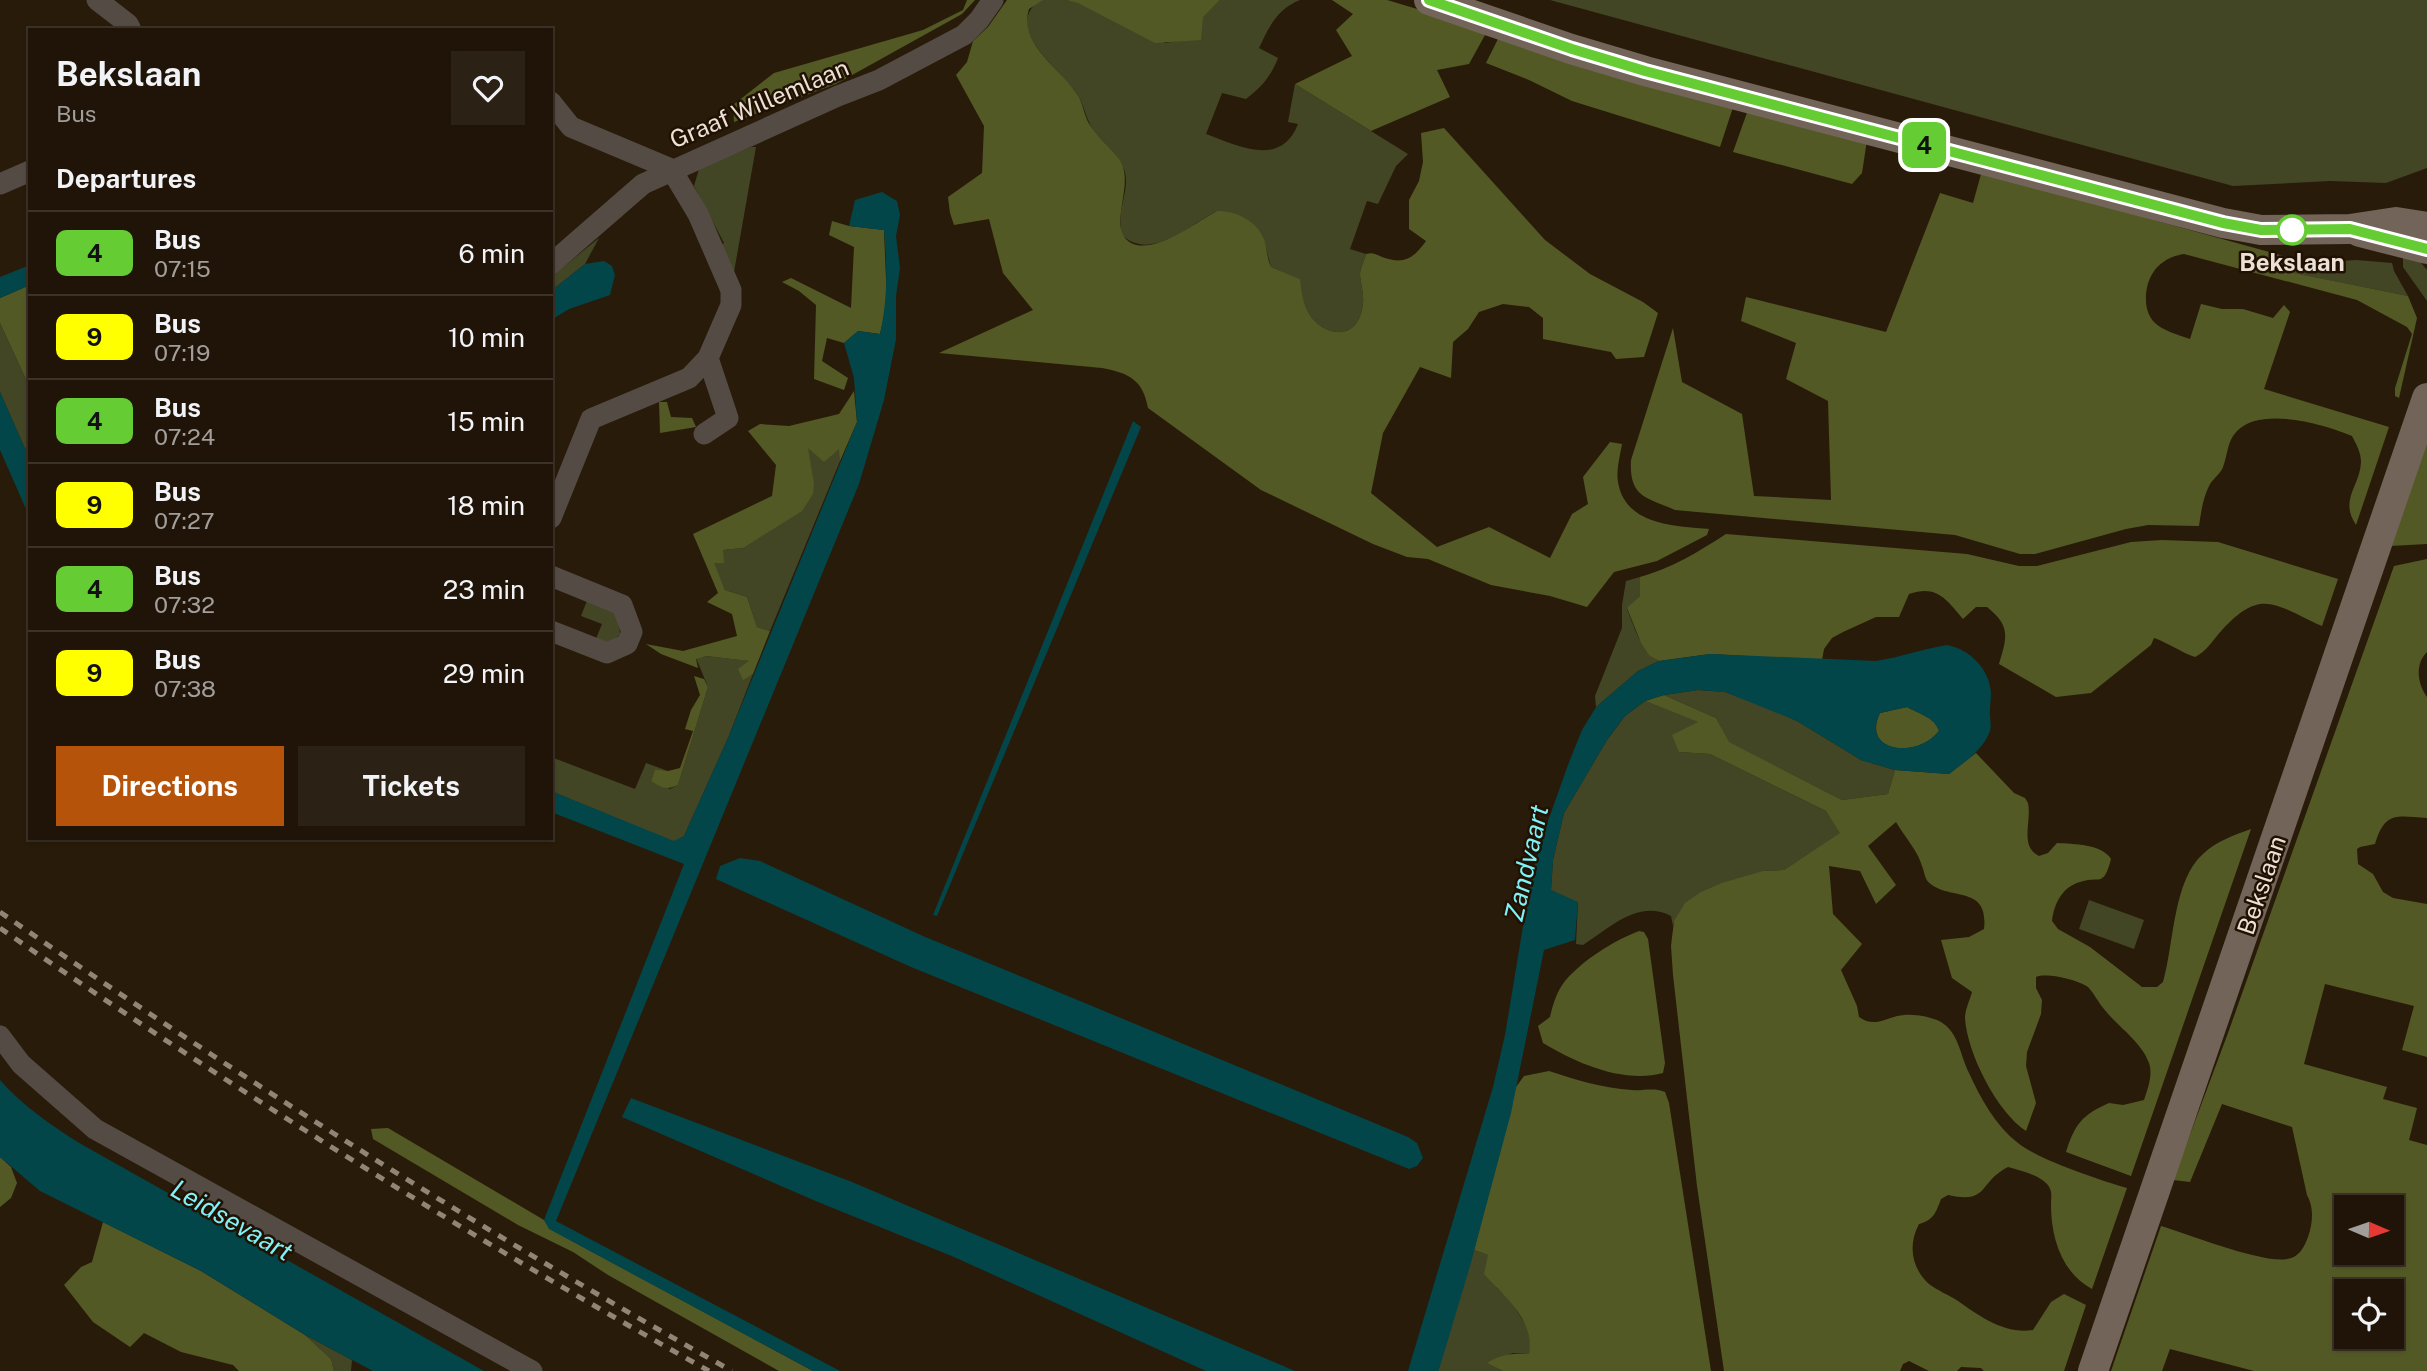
<!DOCTYPE html>
<html lang="en">
<head>
<meta charset="utf-8">
<style>
	body { margin:0; font-family:"Public Sans",sans-serif; background:#2c2115; color:#f1f3f6; height:100vh; display:flex; flex-direction:column; font-size:26px; white-space:nowrap }
	* { box-sizing:border-box; margin:0 }
	p { font-size:23px; color:#a19e9b }
	.icon { flex:none; width:38px; height:38px; fill:none; stroke:currentColor; stroke-width:2; stroke-linecap:round; stroke-linejoin:round }
	.map { position:relative; flex:1; overflow:hidden }
	.panel { position:absolute; left:28px; top:28px; width:525px; height:812px; display:flex; flex-direction:column; background:#1f1407; border-radius:0px; box-shadow:0 2px 5px #0004,0 0 0 2px #3c3328 }
	.panel>* { flex:none }
	.badge { padding:0 14px; border-radius:10px; font-size:24px; line-height:46px }
	.needle { width:46px; rotate:92deg }
	.fabs { position:absolute; left:2334px; top:1195px; display:grid; gap:14px }
	.fabs a { display:grid; place-items:center; width:70px; height:70px; border-radius:0px; background:#1f1407; box-shadow:0 2px 5px #0004,0 0 0 2px #3c3328; font-size:35px }
	.map>.badge { position:absolute; translate:-50% -50%; box-shadow:0 0 0 4px #fff }
	h2 { padding:0 28px; font-size:26px; line-height:63px }
	.round { display:grid; place-items:center; flex:none; width:74px; height:74px; border-radius:0px; background:#2c2115 }
	.overview { display:flex; align-items:center; justify-content:space-between; height:119px; padding:0 28px }
	h1 { font-size:33px; font-weight:700; line-height:52px }
	.cta { display:flex; gap:14px; margin-top:auto; padding:14px 28px }
	.cta a { flex:1; height:80px; border-radius:0px; background:#b45309; color:#fff; font-size:28px; font-weight:700; line-height:80px; text-align:center }
	.cta a+a { background:#2c2115; color:#f1f3f6 }
	ul { padding:0; list-style:none }
	li { display:flex; align-items:center; gap:21px; height:84px; padding:0 28px; border-top:2px solid #3c3328 }
	li div { flex:1 }
	li b { display:block; font-size:26px }
	li em { font-style:normal }
	li .badge { min-width:77px; font-weight:700; text-align:center }
	.map>svg:first-child { display:block }
	.green { fill:#424625 }
	.forest { fill:#535925; fill-rule:evenodd }
	.water { fill:#034649; fill-rule:evenodd }
	.lines { fill:none; stroke-linecap:round; stroke-linejoin:round }
	.minor { stroke:#544b44; stroke-width:21 }
	.secondary { stroke:#726458; stroke-width:30 }
	.rail { stroke:#928577; stroke-width:5; stroke-dasharray:9 9; stroke-linecap:butt }
	.line-casing { stroke:#fff; stroke-width:16 }
	.line { stroke:#6c3; stroke-width:10 }
	.stop-dot { fill:#fff; stroke:#6c3; stroke-width:3.5 }
	.labels { text-anchor:middle; dominant-baseline:central; stroke-width:5; stroke-linejoin:round; paint-order:stroke }
	.street-label { font-size:24px; fill:#ece1d6; stroke:#201102 }
	.stop-label { font-size:24px; font-weight:bold; fill:#ece1d6; stroke:#201102 }
	.water-label { font-size:26px; font-style:italic; fill:#80f2f7; stroke:#201102 }
</style>
</head>
<body>
<div class="map">
<svg width="2427" height="1371" viewBox="0 0 2427 1371">
	<rect width="100%" height="100%" fill="#291b09"/>
	<!-- green -->
	<path class="green" d="M1040,0H1066L1078,2L1165,43L1177,41L1220,0H1300C1277,9 1269,27 1259,48L1278,58C1271,76 1262,87 1246,99L1222,93L1206,134C1238,146 1281,168 1298,124L1288,122L1295,84L1408,154L1396,166L1378,204L1367,201L1350,249L1366,254C1364,261 1360,269 1360,275C1361,285 1364,294 1363,303C1361,327 1345,340 1322,327C1305,316 1302,297 1299,279L1271,267L1263,237L1217,211C1189,225 1150,263 1121,234C1121,226 1120,219 1121,212C1123,198 1129,183 1124,169C1118,154 1104,144 1094,131C1086,120 1085,108 1079,97C1064,71 1000,30 1040,0Z
		M1550,0H2427V168L2386,183L2330,181L2233,186Z
		M751,147H756L734,272L719,247L724,243L694,186L699,169Z
		M599,238L585,264L551,291V277Z
		M2403,251L2415,256L2427,270V301L2403,267Z
		M2356,260L2392,263L2394,271L2408,296L2293,273L2309,263Z
		M0,323L30,388V460L0,392Z
		M808,447L840,448V461L770,631L757,627L747,597L725,590L713,563L723,550L743,548Z
		M1640,577V596L1627,609C1635,628 1640,650 1659,661L1638,671L1596,707L1595,696L1622,628V605L1626,581Z
		M588,598C612,609 619,607 620,635L608,643L595,641L602,624L581,616Z
		M706,656L750,661L743,679L753,674L728,738L684,836L674,842L551,791V757L635,789L646,763L668,771L655,769L651,781L670,789L678,785L708,687L696,658Z
		M1698,690L1725,692L1763,706L1797,721L1861,760L1895,770L1888,794L1842,800L1728,742L1716,718L1664,695Z
		M1645,701L1699,722L1679,752L1710,754L1826,811L1841,833L1784,870L1763,871L1674,921L1673,926L1671,916C1638,899 1610,928 1583,945L1576,944L1578,903L1551,890L1553,860L1564,813L1607,740L1625,716Z
		M2089,900L2144,920L2134,949L2079,929Z
		M1474,1250L1488,1255L1497,1288L1509,1298L1527,1327L1531,1344L1529,1354L1513,1353L1488,1363L1503,1371H1438Z
		M305,1335L352,1360L351,1371H334L331,1359Z"/>
	<!-- forest -->
	<path class="forest" d="M967,0H975L962,14L836,84L734,122L733,105L774,73L923,30L963,10Z
		M1007,0H1043L1029,9C1018,46 1063,69 1079,97C1083,105 1084,114 1088,122C1096,136 1109,146 1119,159C1137,183 1105,229 1131,243C1155,255 1196,222 1217,211C1236,211 1257,221 1264,239C1267,249 1267,258 1271,267L1300,279C1302,297 1305,316 1322,327C1345,340 1361,327 1363,303C1364,294 1361,285 1360,275C1360,269 1364,261 1366,254C1373,252 1375,254 1382,257C1404,265 1413,259 1426,241L1409,229V200L1419,181L1423,162L1421,133L1444,128L1545,240L1590,274L1643,302L1658,313L1644,357L1616,359L1611,352L1543,339V318L1529,307L1503,304L1479,312L1468,329L1453,342L1451,378L1420,367L1383,433L1371,493L1437,547L1489,527L1550,558L1572,514L1588,504L1583,477L1610,442L1622,444C1620,456 1616,470 1618,482C1625,525 1674,526 1709,529L1707,535L1657,561L1614,572L1587,607L1550,596L1491,585L1428,559L1407,557L1373,544L1261,490L1148,408C1143,380 1129,373 1102,368L939,353L1033,310L1003,273L989,219L954,225L950,213L948,197L982,173L984,126L956,75L967,62L973,41L988,27Z
		M1066,0H1220L1203,17L1201,40L1155,43L1078,3Z
		M1332,0H1387L1474,26L1485,35L1469,64L1437,70L1450,97L1371,131L1295,84L1352,56L1336,30L1353,14Z
		M1506,23L1739,89L1720,147L1572,101L1529,80L1486,63Z
		M1754,93L1867,140L1862,173L1852,184L1733,152Z
		M1983,167L2020,183L2309,263L2294,273L2408,296L2417,318L2399,398L2395,396V388L2412,334L2407,327L2357,300L2184,254C2158,258 2145,277 2146,301C2146,308 2149,317 2154,322C2163,331 2179,335 2190,339L2201,304L2222,309H2243L2273,318L2284,305L2290,312L2264,389L2389,427L2356,525C2339,499 2360,487 2361,462C2361,452 2356,444 2352,436C2324,424 2261,406 2237,431C2227,441 2228,454 2223,467C2221,473 2214,478 2210,484C2203,497 2201,512 2199,526L2148,525L2126,529L2035,554H2020L1955,535L1675,510C1645,497 1629,497 1631,460L1673,328L1682,382L1742,414L1754,496L1831,500L1828,401L1786,379L1796,343L1741,321L1746,297L1886,332L1940,193L1973,203Z
		M832,221L849,226L884,230L887,303L880,334L858,331L844,343L827,338L822,361L848,378L844,390L814,379L816,305L799,291L782,282L791,278L851,308L854,247L829,235Z
		M30,285V388L0,323V298Z
		M854,391L857,422L840,461L839,449L824,462L808,448L814,484L813,494L802,511L743,548L723,550L724,563H714L725,590L747,597L757,627L770,631L753,674L743,680L738,669L749,661L706,656L696,659L698,668L661,654L646,644L683,651L737,636L732,614L707,602L718,593L693,534L772,496L776,465L748,431L760,424L789,426L839,414Z
		M659,402H667L671,417L692,418L696,427L660,433Z
		M2427,433V544L2390,546Z
		M1726,534L1967,554L2019,566H2037L2131,542L2162,540L2218,542L2338,579L2322,626C2276,606 2262,586 2222,630C2213,640 2207,651 2195,657C2180,652 2169,643 2154,638L2151,645L2091,693L2056,697L1999,664C2007,637 2011,626 1987,607H1976L1963,619C1947,600 1937,584 1909,594L1899,617H1876L1843,632L1832,638L1824,649L1822,660L1710,654L1659,661L1649,655L1641,643L1627,608L1640,596V577C1672,568 1698,552 1726,534Z
		M2427,559V652C2415,664 2417,683 2427,697V818C2396,816 2385,811 2375,844L2360,847L2357,849L2358,864L2373,874L2383,892L2393,898L2427,904V1057L2402,1050L2414,1006L2325,984L2304,1064L2387,1087L2383,1099L2417,1108L2409,1140L2427,1145V1371H2254L2170,1349L2162,1371H2111L2161,1226C2187,1234 2264,1264 2287,1259C2300,1257 2304,1247 2308,1237C2313,1223 2314,1207 2307,1195L2292,1127L2222,1104L2190,1182L2173,1180L2228,1033L2394,566ZM2347,1208H2392V1253H2347ZM2347,1292H2392V1337H2347Z
		M694,676L704,679L708,687L678,785C666,791 661,787 651,781L655,769L668,771L680,768L693,731L685,729L691,710L700,695Z
		M1664,695L1716,718L1729,742L1842,800L1888,794L1895,770L1949,774L1976,753L2014,793L2025,798L2028,803C2032,821 2019,846 2039,856L2048,853L2057,843C2073,844 2102,844 2111,859C2103,889 2100,875 2080,882C2062,887 2054,904 2052,921L2058,929L2090,947L2142,987H2157L2163,982C2174,944 2173,880 2203,854C2216,841 2235,835 2251,829L2131,1176L2066,1152C2075,1124 2082,1115 2109,1103L2123,1105L2144,1100C2148,1088 2153,1075 2149,1063C2141,1041 2118,1027 2104,1009C2098,1002 2094,993 2088,987C2079,980 2046,972 2036,977V988L2042,1000L2041,1014L2027,1052L2026,1066L2036,1103L2026,1131C1997,1112 1967,1053 1965,1018C1965,1009 1970,1000 1972,992L1952,978L1941,940L1969,937L1984,929C1989,886 1953,900 1932,885C1924,880 1925,873 1922,866C1918,851 1904,836 1896,822L1868,846L1896,885L1876,904L1860,871L1829,866L1833,914L1862,944L1841,970L1857,1006L1859,1017C1875,1029 1888,1016 1904,1015C1915,1014 1932,1017 1941,1022C1959,1033 1960,1055 1969,1073C1981,1099 1995,1125 2018,1143C2039,1160 2100,1180 2127,1188L2092,1289C2062,1273 2051,1238 2051,1205C2051,1196 2053,1191 2047,1184C2037,1174 2021,1171 2008,1167C1977,1183 1990,1204 1948,1195L1941,1199C1936,1212 1934,1220 1919,1224C1908,1244 1911,1268 1929,1284C1938,1291 1949,1295 1958,1301C1979,1316 2006,1335 2033,1330L2051,1302L2064,1294L2086,1305L2064,1371H1984L1981,1368L1961,1367L1957,1371H1929L1909,1361L1903,1364L1900,1371H1724L1697,1186L1673,975L1671,946L1674,921L1685,903L1701,892L1722,883L1763,871L1784,870L1840,833L1826,811L1710,754L1679,752L1672,735L1698,722L1645,701Z
		M1907,707C1919,714 1935,717 1939,731C1916,760 1861,752 1880,713Z
		M1639,931L1644,932L1648,939L1665,1063L1663,1073C1624,1084 1576,1063 1543,1043L1538,1026L1550,1017C1553,1004 1557,991 1565,981C1583,960 1613,941 1639,931Z
		M1549,1071C1576,1080 1603,1088 1632,1090C1644,1091 1653,1087 1665,1092L1669,1103L1711,1371H1503L1487,1363C1501,1354 1513,1353 1529,1354C1535,1320 1504,1296 1484,1274L1488,1255L1474,1250L1516,1087L1524,1076Z
		M388,1128L544,1220L550,1229L813,1371H779L608,1275L573,1252L518,1225L373,1139L371,1129Z
		M0,1157L11,1167L17,1183L11,1198L0,1207Z
		M103,1222L201,1271L305,1335L331,1359L334,1371H239L233,1365L181,1352L144,1333L130,1347L93,1322L64,1285L81,1267L92,1262Z"/>
	<!-- water -->
	<path class="water" d="M882,192L897,201L900,215L896,236L900,268L896,296V339L884,400L859,484L556,1221L840,1371H813L549,1229L544,1220L684,864L551,812V791L674,841L684,836L728,738L857,422L854,378L844,343L858,331L880,334C888,298 887,267 884,230L849,226L855,200Z
		M604,261L612,266L615,275L610,295L569,309L551,320V291L585,264Z
		M30,265V285L0,298V277Z
		M0,392L30,460V518L0,450Z
		M1133,421L1141,427L937,916L933,915Z
		M1947,645C1969,649 1990,669 1991,693C1991,699 1990,704 1990,710C1989,716 1992,725 1990,731C1983,750 1965,762 1949,774L1895,770L1861,760L1797,721L1725,692L1698,690L1664,695L1645,701L1625,716L1607,740L1564,813L1553,860L1551,890L1578,902L1575,940L1544,950L1511,1113L1470,1266L1441,1363L1438,1371H1408L1493,1087L1505,1035L1531,878L1548,821L1568,765L1582,730L1596,707L1638,671L1659,661L1710,654L1876,661C1901,657 1922,649 1947,645ZM1907,707C1919,714 1935,717 1939,731C1916,760 1860,751 1880,713Z
		M740,858L760,861L923,936L1408,1137L1417,1143L1423,1158L1417,1166L1409,1169L911,967L716,879L720,866Z
		M0,1080C23,1106 52,1126 81,1144L484,1371H373L305,1335L201,1271L40,1191L0,1157Z
		M631,1098L852,1182L1295,1371H1206L954,1257L818,1202L622,1117Z"/>
	<g class="lines">
		<!-- minor -->
		<path class="minor" d="M97,0L128,24L131,30
			M551,102L571,127L671,169
			M0,184L30,171
			M551,264L643,184L838,96L879,80L964,35L979,20L993,0
			M704,434L728,418L708,358
			M551,518L591,419L689,378L708,358L731,305V290L698,214L671,169
			M551,576L622,605L632,632L627,644L607,653L551,631
			M0,1036L21,1064L95,1129L532,1371"/>
		<!-- secondary -->
		<path class="secondary" d="M1429,0L1571,49L1645,71L2223,223L2261,230L2350,229L2396,222L2427,227
			M2360,232L2427,249
			M2093,1371L2427,398"/>
		<!-- rail -->
		<path class="rail" d="M0,912C237,1076 481,1231 732,1371
			M0,928C229,1087 466,1235 709,1371"/>
	</g>
	<g class="lines">
		<defs>
			<path id="line" d="M1429,0L1572,49L1645,71L2223,223L2261,230L2350,229L2427,249"/>
		</defs>
		<!-- line casing -->
		<use href="#line" class="line-casing"/>
		<!-- line -->
		<use href="#line" class="line"/>
	</g>
	<!-- markers -->
	<circle class="stop-dot" cx="2292" cy="230" r="14"/>
	<g class="labels">
		<!-- street labels -->
		<g class="street-label">
			<text transform="translate(759 103) rotate(-23)">Graaf Willemlaan</text>
			<text transform="translate(2261 885) rotate(-71)">Bekslaan</text>
		</g>
		<!-- stop labels -->
		<g class="stop-label">
			<text x="2292" y="262">Bekslaan</text>
		</g>
		<!-- water labels -->
		<g class="water-label">
			<text transform="translate(1526 863) rotate(-77)">Zandvaart</text>
			<text transform="translate(232 1220) rotate(30)">Leidsevaart</text>
		</g>
	</g>
</svg>
<div class="fabs">
<a><svg class="needle" viewBox="-14 -14 28 28"><path d="M0-13l5 13h-10z" fill="#e53935"/><path d="M0 13l5-13h-10z" fill="#a19e9b"/></svg></a>
<a><svg class="icon" aria-label="locate" viewBox="0 0 24 24"><circle cx="12" cy="12" r="6"/><path d="M12 2v4M12 18v4M2 12h4M18 12h4"/></svg></a>
</div>
<b class="badge" style="left:1924px;top:145px;background:#6c3;color:#111">4</b>
<section class="panel">
<div class="overview"><div><h1>Bekslaan</h1><p>Bus</p></div><a class="round"><svg class="icon" aria-label="heart" viewBox="0 0 24 24"><path d="M12 20l-8-8c-3-5 5-10 8-4 3-6 11-1 8 4z"/></svg></a></div>
<h2>Departures</h2>
<ul>
<li><span class="badge" style="background:#6c3;color:#111">4</span><div><b>Bus</b><p>07:15</p></div><em>6 min</em></li>
<li><span class="badge" style="background:#ff0;color:#111">9</span><div><b>Bus</b><p>07:19</p></div><em>10 min</em></li>
<li><span class="badge" style="background:#6c3;color:#111">4</span><div><b>Bus</b><p>07:24</p></div><em>15 min</em></li>
<li><span class="badge" style="background:#ff0;color:#111">9</span><div><b>Bus</b><p>07:27</p></div><em>18 min</em></li>
<li><span class="badge" style="background:#6c3;color:#111">4</span><div><b>Bus</b><p>07:32</p></div><em>23 min</em></li>
<li><span class="badge" style="background:#ff0;color:#111">9</span><div><b>Bus</b><p>07:38</p></div><em>29 min</em></li>
</ul>
<div class="cta"><a>Directions</a><a>Tickets</a></div>
</section>
</div>
</body>
</html>
